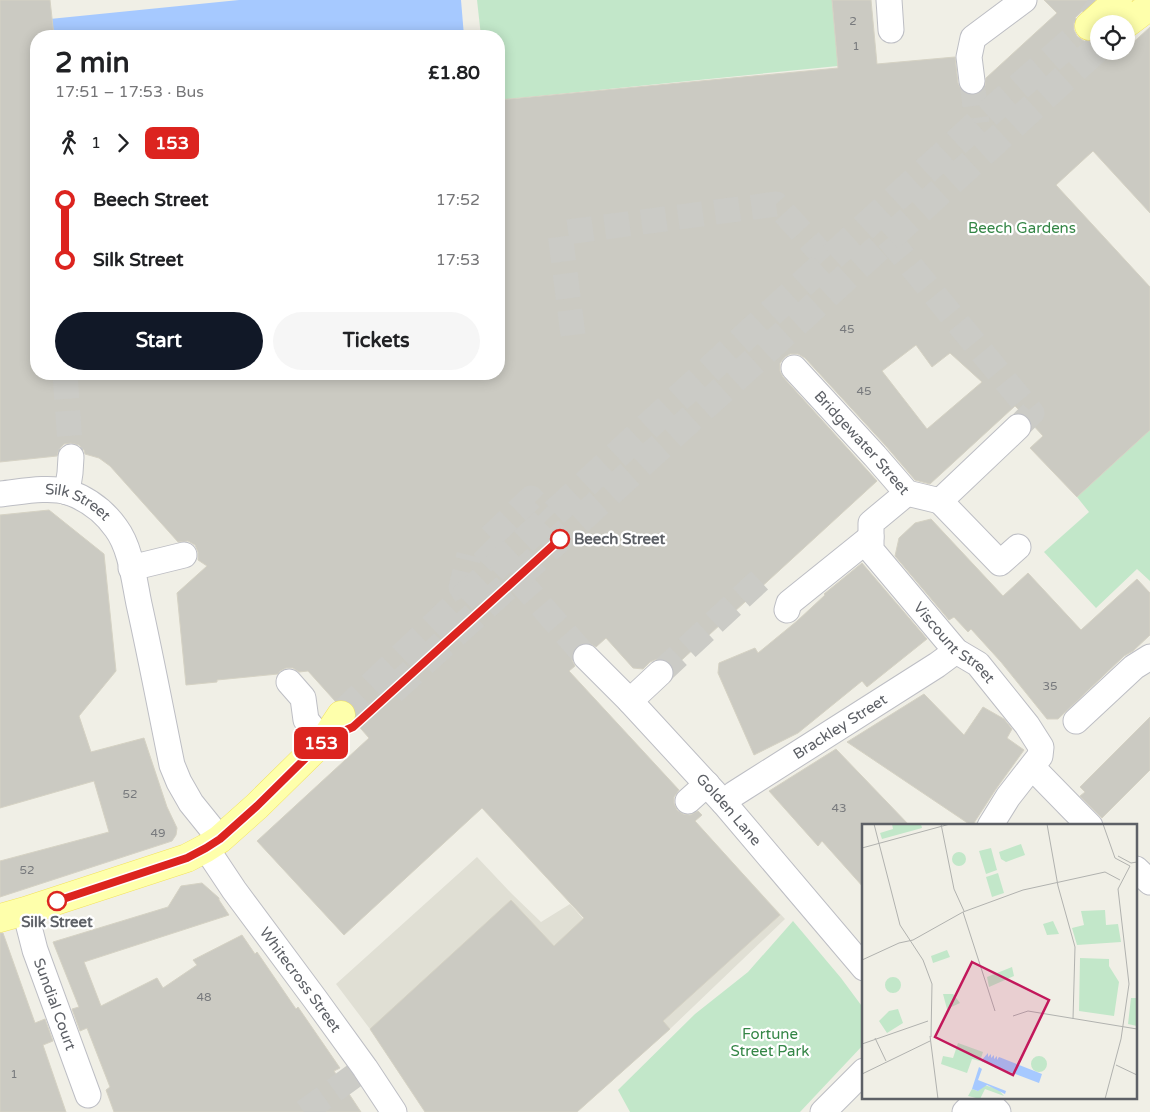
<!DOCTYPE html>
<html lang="en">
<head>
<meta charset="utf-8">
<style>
	body { margin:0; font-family:"Varela Round",sans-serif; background:#f6f6f6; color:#202124; height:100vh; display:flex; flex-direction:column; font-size:19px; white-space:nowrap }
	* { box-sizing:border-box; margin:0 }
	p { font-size:16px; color:#757577 }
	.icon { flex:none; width:28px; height:28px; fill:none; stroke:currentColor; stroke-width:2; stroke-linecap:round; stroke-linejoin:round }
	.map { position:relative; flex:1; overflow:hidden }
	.panel { position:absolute; left:30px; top:30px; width:475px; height:350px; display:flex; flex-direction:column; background:#fff; border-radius:20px; box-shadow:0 2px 12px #0003 }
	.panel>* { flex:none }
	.badge { padding:0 10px; border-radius:8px; font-size:18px; line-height:32px }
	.fabs { position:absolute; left:1090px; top:15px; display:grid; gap:10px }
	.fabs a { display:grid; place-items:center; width:45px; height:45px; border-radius:50%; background:#fff; box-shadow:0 2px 12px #0003; font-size:25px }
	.map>.badge { position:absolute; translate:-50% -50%; box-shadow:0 0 0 2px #fff }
	.legs { display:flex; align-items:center; gap:8px; height:55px; padding:0 25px; font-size:16px }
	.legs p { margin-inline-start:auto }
	.head { display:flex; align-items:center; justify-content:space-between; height:85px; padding:0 25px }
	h1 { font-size:28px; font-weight:700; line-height:38px }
	.button { display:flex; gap:10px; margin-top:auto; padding:10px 25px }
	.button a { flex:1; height:58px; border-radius:30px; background:#111827; color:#fff; font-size:20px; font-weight:700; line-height:58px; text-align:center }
	.button a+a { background:#f6f6f6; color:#202124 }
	ul { padding:0 25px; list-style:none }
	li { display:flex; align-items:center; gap:18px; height:60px; font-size:19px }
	li i { display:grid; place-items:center; width:8px; height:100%; margin:0 6px; background:currentColor }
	li i::after { content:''; width:12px; height:12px; margin:-6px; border:4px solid; border-radius:50%; background:#fff }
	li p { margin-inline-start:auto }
	li:first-child i { background:linear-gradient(#0000 50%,currentColor 0) }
	li:last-child i { background:linear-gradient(currentColor 50%,#0000 0) }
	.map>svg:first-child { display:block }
	.education { fill:#e0dfd4 }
	.green { fill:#c2e7c9 }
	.water { fill:#a6c9ff }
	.building { fill:#cbcac2; stroke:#d5d2c4; fill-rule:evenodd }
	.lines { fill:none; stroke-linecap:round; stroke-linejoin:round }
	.minor-tunnel { stroke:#cbcbc6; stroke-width:25; stroke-dasharray:25 12; stroke-linecap:butt }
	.major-tunnel { stroke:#cbcbc6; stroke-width:28; stroke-dasharray:28 14; stroke-linecap:butt }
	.minor-casing { stroke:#bdbec4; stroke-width:27 }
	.major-casing { stroke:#f3e35b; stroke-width:29 }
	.minor { stroke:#fff; stroke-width:25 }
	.major { stroke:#feffab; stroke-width:28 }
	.line-1-casing { stroke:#fff; stroke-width:11 }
	.line-1 { stroke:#dc241f; stroke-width:8 }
	.stop-1-dot { fill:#fff; stroke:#dc241f; stroke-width:2.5 }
	.labels { text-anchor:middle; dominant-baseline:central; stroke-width:4.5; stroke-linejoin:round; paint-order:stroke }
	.number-label { font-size:12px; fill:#787a7d }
	.park-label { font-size:15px; fill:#348646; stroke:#fff }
	.street-label { font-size:15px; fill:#5d6066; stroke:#fff }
	.stop-label { font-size:15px; font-weight:bold; fill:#5d6066; stroke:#fff; text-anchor:start }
	.inset-road { fill:none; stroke:#b1b2af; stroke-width:1 }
	.view { fill:#c2185b; fill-opacity:0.15; stroke:#c2185b; stroke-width:2.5 }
	.inset-edge { fill:none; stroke:#5d6066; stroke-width:2.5 }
</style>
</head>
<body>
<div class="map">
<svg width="1150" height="1112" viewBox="0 0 1150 1112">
	<rect width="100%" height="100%" fill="#f0efe6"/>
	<!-- education -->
	<path class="education" d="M696,823L785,919L670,1029L577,1112L397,1069L370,1029L336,984L477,857L512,894L541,922L570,904L587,923Z"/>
	<!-- green -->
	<path class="green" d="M477,0H832L838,66L499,100V36H481Z
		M1150,430V581L1137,569L1096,608L1044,552L1089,512L1077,497Z
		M793,921L841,978L864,1009V1044L800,1112H630L618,1090L695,1014L748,972Z"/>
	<!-- water -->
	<path class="water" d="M239,0H461L464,36H36V148L0,152V24Z"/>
	<!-- building -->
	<path class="building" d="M0,0H50L54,36H36V374H499V297H502L499,263V100L838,68L832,0H871L877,64L955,57L958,83L962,91L963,100L968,95H974L981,92L985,86L986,78L1057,13L1044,0H1094L1075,18L1076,19L1074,22V30L1077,36L1084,41H1092L1095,40L1099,44V51H1105L1114,60L1124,51H1126V49L1150,27V213L1093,151L1056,185L1150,287V430L1077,497L1030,448L1043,436L1032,424L1029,418L1022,413L1015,406L930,484L915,480L886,446L805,358L798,354H790L785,357L780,363V371L783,377L877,481L673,668L670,663L665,659H657L650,662L643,669L633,668L606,638L596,647L589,643H582L576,647L572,653V660L575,666L569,671L679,790L674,797V803L677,810L683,814L690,815L698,811L702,815L695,821L780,915L663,1021L670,1029L577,1112H425L370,1029L511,900L554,946L584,918L482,808L344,935L257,841L369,738L355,722L357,716L355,708L349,702L342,700L335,701L308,671L299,672L293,668H286L280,671L278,674L217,680V682L186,685L177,593L207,566L198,560V552L195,545L188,541L178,542L110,466L99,458L85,454L84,450L79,445L71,443L64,444L59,449L57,456L0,462ZM916,345L932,367L950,353L982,382L927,429L882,371Z
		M49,510L104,554L116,671L79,716L91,752L144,738L167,807L177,828L176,835L172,841L0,897V861L109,832L94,781L0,808V515Z
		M931,519L1003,596L1028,573L1081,630L1137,579L1150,593V635L1133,651L1124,656L1058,719H1047L1001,662L971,629L968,632L954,617L949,620L895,556L899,538L915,523Z
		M862,563L927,639L867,687L862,681L798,733L754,755L718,673L719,663L755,648L758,653L797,621L825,595L824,594Z
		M924,694L964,735L983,707L1004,719L1012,729L1007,738L1024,750L996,789L972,826L847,742Z
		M1150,717V770L1102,818L1080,796L1085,792L1080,787Z
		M836,749L910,826H864V888L822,841L818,846L769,791Z
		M202,883L219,898V900L229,915L84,962L101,1006L157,978L163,988L197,965L193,960L242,935L255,954L257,952L296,1009L298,1007L340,1068L334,1071L361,1112H114L106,1090L110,1087L87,1028L80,1031L72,1009L79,1007L53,942L168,907L181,886Z
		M0,933H3L35,1023L45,1019L53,1041L43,1045L66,1112H0Z"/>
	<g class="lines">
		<!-- minor-tunnel -->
		<path class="minor-tunnel" d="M1088,0L1093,4
			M972,81L977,123
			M888,238L1032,413L1018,427
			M573,335L560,233L776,204L828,261
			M65,374L71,457
			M500,563L482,545L531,498L550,517
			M517,578L586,657
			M466,595L461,587L469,555
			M660,673L762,578
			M304,1112L365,1068"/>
		<!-- major-tunnel -->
		<path class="major-tunnel" d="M392,691L1099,47
			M341,715L500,563L760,323L991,111L1089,26"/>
		<defs>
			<g id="minor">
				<path d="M889,0L891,30"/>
				<path d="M972,81L969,57L973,38L1024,0"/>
				<path id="s1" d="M794,368L875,456L907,493L940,501"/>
				<path d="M67,492L70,473L71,457"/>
				<path id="s2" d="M907,493L871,523V550L956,651L978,664L1027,725L1041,747L1040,756L1008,797L990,826"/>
				<path id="s3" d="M0,494C20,492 49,486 68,492C88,499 104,511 116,528C131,548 134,580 139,604C151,658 161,711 172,765L179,782L191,803L220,839"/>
				<path d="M940,501L1000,563L1018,547"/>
				<path d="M940,501L1018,427"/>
				<path d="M131,568L184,555"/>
				<path d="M787,610L789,603L871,537"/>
				<path id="s4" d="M586,657L630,701L724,803L864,968"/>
				<path d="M289,682L303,698L306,720L323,741"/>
				<path d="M630,701L660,673"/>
				<path d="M1076,721L1134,667L1150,657"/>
				<path d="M1032,767L1074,810L1090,826"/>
				<path d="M688,801L707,784"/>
				<path id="s5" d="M724,803L734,794L745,787L937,665L956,651"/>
				<path id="s6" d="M206,848L234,890L315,999L365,1068L394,1112"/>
				<path d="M1136,869L1150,882"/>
				<path id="s7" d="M25,911L35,950L88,1095"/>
				<path d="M984,1098L998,1112"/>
				<path d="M823,1112L864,1071"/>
				<path d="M965,1112L979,1098"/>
			</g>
			<path id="major" d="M1126,24L1150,6
				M1089,26L1118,0
				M0,918L25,911L187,858L206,848L220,839L257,806L325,739L341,715"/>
		</defs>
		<!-- minor casing -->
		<use href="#minor" class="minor-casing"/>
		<!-- major casing -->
		<use href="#major" class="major-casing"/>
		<!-- minor -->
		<use href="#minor" class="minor"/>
		<!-- major -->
		<use href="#major" class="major"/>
	</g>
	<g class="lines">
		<defs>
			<path id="line-1" d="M57,901L187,858L206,848L220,839L257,806L325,739L353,727L560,539"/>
		</defs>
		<!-- line-1 casing -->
		<use href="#line-1" class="line-1-casing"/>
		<!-- line-1 -->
		<use href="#line-1" class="line-1"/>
	</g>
	<!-- markers -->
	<g class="stop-1-dot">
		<circle cx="560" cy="539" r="9"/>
		<circle cx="57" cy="901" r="9"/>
	</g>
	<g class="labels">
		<!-- number labels -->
		<g class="number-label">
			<text x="853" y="21">2</text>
			<text x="856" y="46">1</text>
			<text x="847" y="329">45</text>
			<text x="864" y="391">45</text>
			<text x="1050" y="686">35</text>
			<text x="130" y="794">52</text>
			<text x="839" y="808">43</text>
			<text x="158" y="833">49</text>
			<text x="27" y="870">52</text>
			<text x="204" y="997">48</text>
			<text x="14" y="1074">1</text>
		</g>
		<!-- park labels -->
		<g class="park-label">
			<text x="1022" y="228">Beech Gardens</text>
			<text x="770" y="1034">Fortune<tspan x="770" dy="17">Street Park</tspan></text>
		</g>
		<!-- street labels -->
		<g class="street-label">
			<text stroke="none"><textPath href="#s1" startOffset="101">Bridgewater Street</textPath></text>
			<text stroke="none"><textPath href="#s3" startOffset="81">Silk Street</textPath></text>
			<text stroke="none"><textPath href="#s2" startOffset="199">Viscount Street</textPath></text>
			<text stroke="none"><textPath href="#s5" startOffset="139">Brackley Street</textPath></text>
			<text stroke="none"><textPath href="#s4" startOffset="209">Golden Lane</textPath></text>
			<text stroke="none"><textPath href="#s6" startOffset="162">Whitecross Street</textPath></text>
			<text stroke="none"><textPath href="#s7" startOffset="98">Sundial Court</textPath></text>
		</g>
		<!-- stop labels -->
		<g class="stop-label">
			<text x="574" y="539">Beech Street</text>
			<text x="57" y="922" text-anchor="middle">Silk Street</text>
		</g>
	</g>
	<!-- overview -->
	<g transform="translate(862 824)">
		<rect width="275" height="275" fill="#f0efe6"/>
		<path d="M30,0H59L60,4L20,15L18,9L31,5ZM159,20L163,31L144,38L139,35L137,28ZM129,24L135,46L124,50L117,27ZM90 35a7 7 0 1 1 14 0a7 7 0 1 1-14 0ZM136,49L142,69L130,73L124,53ZM243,86L244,101L256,100L259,118L215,121L210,104L222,101L219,87ZM191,97L197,110L185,111L181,100ZM85,126L88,133L71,139L69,132ZM218,134L247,135V142L257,158L252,192L217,187ZM150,143L152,152L127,163L125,153ZM23 161a8 8 0 1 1 16 0a8 8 0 1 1-16 0ZM81,170H91L98,179L85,185ZM269,174H275V202L266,200ZM36,185L41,199L25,209L17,197L27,187ZM96,219L121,228L118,237L110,235L105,249L79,240L81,232L91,234ZM169 240a8 8 0 1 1 16 0a8 8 0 1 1-16 0ZM122,261L136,265L142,272L123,265L118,275L106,272L110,265L116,267Z" fill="#c2e7c9"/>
		<path d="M126,229V233L129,230V234L132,231V235L135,232V236L137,233L180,250L177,259L119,237ZM117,243L120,245L116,256L144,267L143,270L125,261L116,267L110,265Z" fill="#a6c9ff"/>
		<path class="inset-road" d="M12,0L38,101L61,136L70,160L69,213M79,0L92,65L102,87M185,0L196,62L213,123L211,195M241,0L253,34L268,42M0,24L88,0M256,32L269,39L275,38M101,88L133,187M0,136L37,119L51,116L101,88L161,66L243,48L258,56M151,192L166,187L275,205M68,212L76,275M13,214L24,237M259,215L267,160L256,65L268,42M0,220L66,197M254,241L275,251M0,250L68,217M243,275L259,215"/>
		<path class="view" d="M110,138L187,176L151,251L73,213Z"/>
		<rect width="275" height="275" class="inset-edge"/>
	</g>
</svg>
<div class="fabs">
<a><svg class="icon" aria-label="locate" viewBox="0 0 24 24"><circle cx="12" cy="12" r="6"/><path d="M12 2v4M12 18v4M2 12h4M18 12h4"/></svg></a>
</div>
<b class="badge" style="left:321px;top:743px;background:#dc241f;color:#fff">153</b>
<section class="panel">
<div class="head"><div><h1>2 min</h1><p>17:51 – 17:53 · Bus</p></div><b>£1.80</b></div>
<div class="legs"><svg class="icon" aria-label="walk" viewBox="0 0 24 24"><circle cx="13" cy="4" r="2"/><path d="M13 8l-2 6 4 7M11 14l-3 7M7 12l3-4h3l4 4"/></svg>1<svg class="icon" aria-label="forward" viewBox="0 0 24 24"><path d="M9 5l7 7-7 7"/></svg><b class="badge" style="background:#dc241f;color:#fff">153</b></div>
<ul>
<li><i style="color:#dc241f"></i><b>Beech Street</b><p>17:52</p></li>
<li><i style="color:#dc241f"></i><b>Silk Street</b><p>17:53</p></li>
</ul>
<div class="button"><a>Start</a><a>Tickets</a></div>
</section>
</div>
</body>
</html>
